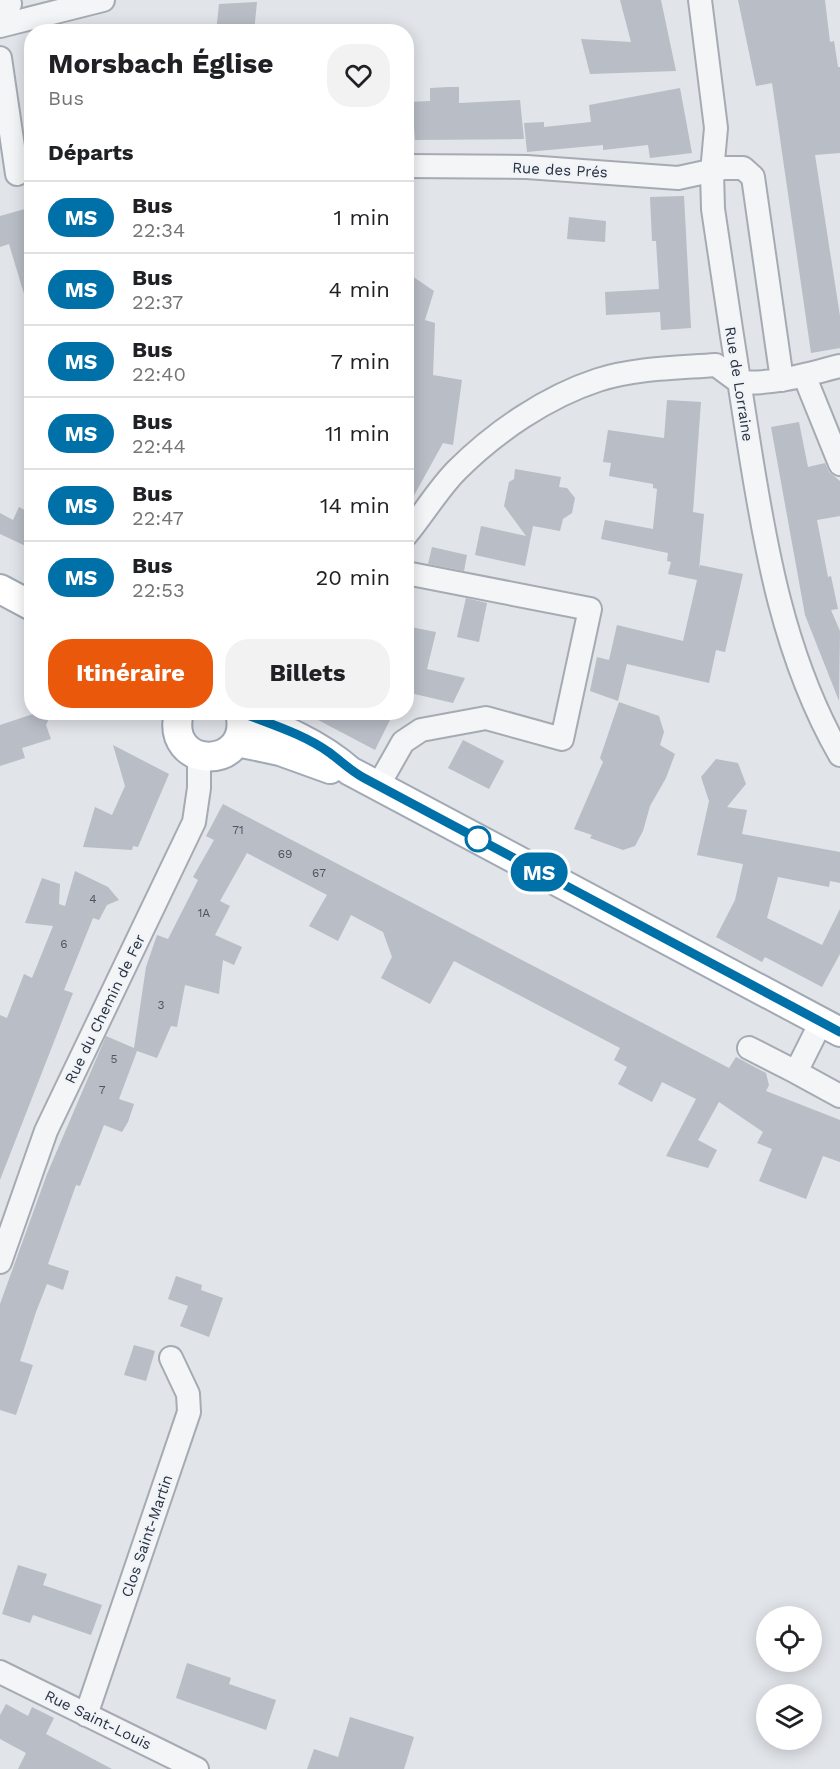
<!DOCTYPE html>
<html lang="fr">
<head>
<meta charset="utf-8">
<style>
	body { margin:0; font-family:"Work Sans",sans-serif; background:#f2f2f2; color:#202124; height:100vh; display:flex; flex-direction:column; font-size:22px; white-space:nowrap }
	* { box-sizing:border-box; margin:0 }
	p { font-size:20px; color:#757577 }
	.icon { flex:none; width:33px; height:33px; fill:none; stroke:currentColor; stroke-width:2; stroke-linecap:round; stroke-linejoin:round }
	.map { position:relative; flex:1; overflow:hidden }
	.details { position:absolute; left:24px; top:24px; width:390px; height:696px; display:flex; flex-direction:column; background:#fff; border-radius:24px; box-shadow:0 3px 15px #0003 }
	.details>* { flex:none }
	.badge { padding:0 12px; border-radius:20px; font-size:21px; line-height:39px }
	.controls { position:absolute; left:756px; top:1606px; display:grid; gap:12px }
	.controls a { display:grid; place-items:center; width:66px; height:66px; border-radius:50%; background:#fff; box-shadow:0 3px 15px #0003; font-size:30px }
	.map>.badge { position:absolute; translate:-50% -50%; box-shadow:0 0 0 3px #fff }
	h2 { padding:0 24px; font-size:22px; line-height:54px }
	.round { display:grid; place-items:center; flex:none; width:63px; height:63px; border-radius:24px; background:#f2f2f2 }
	.summary { display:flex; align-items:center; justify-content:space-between; height:102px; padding:0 24px }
	h1 { font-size:28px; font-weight:700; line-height:45px }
	.primary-button { display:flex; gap:12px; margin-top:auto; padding:12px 24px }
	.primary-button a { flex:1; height:69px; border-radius:24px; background:#ea580c; color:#fff; font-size:24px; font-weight:700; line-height:69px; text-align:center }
	.primary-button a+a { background:#f2f2f2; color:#202124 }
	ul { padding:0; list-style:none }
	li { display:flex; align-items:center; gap:18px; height:72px; padding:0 24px; border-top:2px solid #e0e0e0 }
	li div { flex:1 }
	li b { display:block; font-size:22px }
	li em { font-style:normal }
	li .badge { min-width:66px; font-weight:700; text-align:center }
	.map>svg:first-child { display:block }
	.building { fill:#b8bdc6 }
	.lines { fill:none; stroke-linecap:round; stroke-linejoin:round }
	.minor-casing { stroke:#a6abb3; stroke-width:26 }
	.major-casing { stroke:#a0a9b5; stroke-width:32 }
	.minor { stroke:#f3f5f7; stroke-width:22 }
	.major { stroke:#fff; stroke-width:28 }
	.line-casing { stroke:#fff; stroke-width:14 }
	.line { stroke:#0070a8; stroke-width:9 }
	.stop-dot { fill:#fff; stroke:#0070a8; stroke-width:3 }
	.labels { text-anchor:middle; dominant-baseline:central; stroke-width:4.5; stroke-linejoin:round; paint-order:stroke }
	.number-label { font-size:12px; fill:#4d5562 }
	.street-label { font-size:15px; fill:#293240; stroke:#f0f3f7 }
</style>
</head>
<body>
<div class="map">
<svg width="840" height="1769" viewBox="0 0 840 1769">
	<rect width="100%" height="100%" fill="#e1e4e9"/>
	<!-- building -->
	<path class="building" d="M620,0H661L676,71L590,74L581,39L631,42Z
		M738,0H825L830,42L834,41L838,67H840V153L815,155L840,316V348L811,353L772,83L756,86Z
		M257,2L254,32H216L219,4Z
		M449,87H459V103L520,100L524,139L415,140L414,127H406V102L430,101V88Z
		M680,88L692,153L650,158L648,145L603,150V145L527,152L524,123L544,122V127L591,122L589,105Z
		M684,196L691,328L661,330L660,312L606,315L605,292L659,289L656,241H652L650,197Z
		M32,207V243L27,244L32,260V303L27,304L9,244L0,247V216Z
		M569,217L606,221L605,242L567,239Z
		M406,272L434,291L425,320L435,323L433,375L462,380L453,445L443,443L406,510Z
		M667,400L701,402L693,512L704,514L699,570L700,565L743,574L725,652L716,650L709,683L627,664L618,701L590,691L597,657L609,660L617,625L683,641L697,580L668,574L671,562L667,561L668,553L601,539L605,520L653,529L657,489L653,488V484L609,476L611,463L603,462L608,430L664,438Z
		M799,422L808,467L825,463L829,472L840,481V516L817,520L828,577L831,576L838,609L831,610L840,631L839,701L805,615L771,427Z
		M515,469L561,477L559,487L567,488L575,498L572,513L563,519L560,531L533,526L525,566L475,555L481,526L526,536L504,506L509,482L514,479Z
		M19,507L32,514V549L0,534V513L13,520Z
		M432,547L467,555L464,571L428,564Z
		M466,598L487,603L479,642L457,637Z
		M406,626L436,632L427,669L465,678L453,703L406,692Z
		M619,702L659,716L664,732L660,745L675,754L666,778L650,806L643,831L635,846L623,850L590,838L592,835L574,829L603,762L600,758Z
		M39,712H52L46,725L51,739L22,748L25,758L0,766V725Z
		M303,712H394L375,750Z
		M463,740L504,761L489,789L448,768Z
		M113,745L169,774L138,847L133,846L132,850L83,847L95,807L112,815L125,786Z
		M716,759L738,763L746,784L727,807L747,810L742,834L840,852V883L830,881L829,887L778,877L767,918L822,945L840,909V954L822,987L765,957L762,962L716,937L735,900L743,864L697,855L709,801L701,777Z
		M223,804L729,1068L736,1057L766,1073L769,1085L766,1091L840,1120V1162L823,1156L806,1199L759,1181L772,1149L757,1143L763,1132L719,1102L698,1140L717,1150L708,1168L666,1156L696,1099L662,1082L652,1102L618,1084L627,1067L614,1060L620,1048L454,961L430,1004L381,978L392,957L383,932L351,915L338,941L309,926L327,895L247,853L220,901L230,906L215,935L242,947L234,965L223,960L219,994L185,985L177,1027L171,1026L157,1058L137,1051L119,1099L134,1104L128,1122L122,1132L104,1125L80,1186L76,1185L48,1264L69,1271L63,1290L47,1284L36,1312L20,1361L33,1365L16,1415L0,1410V1304L47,1174L106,1036L134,1048L146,967L157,935L168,939L198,880L193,877L214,840L206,836Z
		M75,871L108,887L119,900L107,905L99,920L93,918L64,990L73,993L0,1180V1015L7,1018L24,974L32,978L53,926L25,923L42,878L60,884L59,904L65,906Z
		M176,1276L202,1285L201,1290L223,1298L209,1337L180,1326L188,1306L168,1299Z
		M134,1345L155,1351L146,1381L124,1375Z
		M18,1565L47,1574L43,1585L102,1605L91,1635L33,1615L30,1623L2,1614Z
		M187,1663L231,1678L229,1684L276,1700L266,1730L176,1698Z
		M6,1704L28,1716L32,1707L54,1718L46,1734L112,1769H18L26,1753L0,1739V1715Z
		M350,1717L414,1737L404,1769H307L314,1749L338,1757Z"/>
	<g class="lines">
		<defs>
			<path id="minor" d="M700,0L716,128L712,172L713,209C724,285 736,362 748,438C765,547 784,658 840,755
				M0,20L10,4L9,0
				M0,26L103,0
				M0,58L17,174
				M406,166L527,167L678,178L724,168H743L753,177L782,380
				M804,375L840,464
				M739,382C774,385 807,374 840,366
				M406,535C423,515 438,489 457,470C495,432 546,397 598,380C636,368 677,368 716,365L739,382
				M378,786L403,742L421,730L486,718L562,739L590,609L406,573
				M749,1048L796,1072L821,1022
				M796,1072L840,1096
				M0,1262L46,1131L194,822L199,788V756
				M0,1672L197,1769
				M86,1715L189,1412L188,1394L171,1358"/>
			<path id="major" d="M0,589L32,606
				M179,712C164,772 254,771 240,712
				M240,713C280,728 317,742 350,771L840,1032
				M237,742L280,751L330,769"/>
		</defs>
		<!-- minor casing -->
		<use href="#minor" class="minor-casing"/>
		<!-- major casing -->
		<use href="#major" class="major-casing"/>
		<!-- minor -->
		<use href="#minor" class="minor"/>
		<!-- major -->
		<use href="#major" class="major"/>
	</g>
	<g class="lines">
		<defs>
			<path id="line" d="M240,712C270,724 304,734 330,753C342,762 351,771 364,778L840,1032"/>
		</defs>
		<!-- line casing -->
		<use href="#line" class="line-casing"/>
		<!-- line -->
		<use href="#line" class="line"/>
	</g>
	<!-- markers -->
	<circle class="stop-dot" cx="478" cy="839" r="12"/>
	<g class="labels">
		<!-- number labels -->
		<g class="number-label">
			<text x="238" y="830">71</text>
			<text x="285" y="854">69</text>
			<text x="319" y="873">67</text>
			<text x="93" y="899">4</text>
			<text x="204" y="913">1A</text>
			<text x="64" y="944">6</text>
			<text x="161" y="1005">3</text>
			<text x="114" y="1059">5</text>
			<text x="102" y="1090">7</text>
		</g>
		<!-- street labels -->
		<g class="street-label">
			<text transform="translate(560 170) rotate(3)">Rue des Prés</text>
			<text transform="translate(739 384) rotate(81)">Rue de Lorraine</text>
			<text transform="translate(105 1009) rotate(-64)">Rue du Chemin de Fer</text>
			<text transform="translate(147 1536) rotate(-71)">Clos Saint-Martin</text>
			<text transform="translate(98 1720) rotate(26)">Rue Saint-Louis</text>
		</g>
	</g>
</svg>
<div class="controls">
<a><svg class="icon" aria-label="locate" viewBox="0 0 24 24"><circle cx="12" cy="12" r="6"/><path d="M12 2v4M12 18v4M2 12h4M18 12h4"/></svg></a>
<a><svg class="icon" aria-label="layers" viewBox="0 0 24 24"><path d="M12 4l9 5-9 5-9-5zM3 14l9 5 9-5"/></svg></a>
</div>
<b class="badge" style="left:539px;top:872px;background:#0070a8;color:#fff">MS</b>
<section class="details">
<div class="summary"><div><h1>Morsbach Église</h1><p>Bus</p></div><a class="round"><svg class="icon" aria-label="heart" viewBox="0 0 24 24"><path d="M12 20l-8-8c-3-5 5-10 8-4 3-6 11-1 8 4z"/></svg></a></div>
<h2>Départs</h2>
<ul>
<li><span class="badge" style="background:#0070a8;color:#fff">MS</span><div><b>Bus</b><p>22:34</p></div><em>1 min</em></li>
<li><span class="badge" style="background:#0070a8;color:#fff">MS</span><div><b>Bus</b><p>22:37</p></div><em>4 min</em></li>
<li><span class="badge" style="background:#0070a8;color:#fff">MS</span><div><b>Bus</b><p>22:40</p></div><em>7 min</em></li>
<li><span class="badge" style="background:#0070a8;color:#fff">MS</span><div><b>Bus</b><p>22:44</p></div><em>11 min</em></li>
<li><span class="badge" style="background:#0070a8;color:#fff">MS</span><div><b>Bus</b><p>22:47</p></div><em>14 min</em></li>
<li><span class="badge" style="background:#0070a8;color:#fff">MS</span><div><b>Bus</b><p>22:53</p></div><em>20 min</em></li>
</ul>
<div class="primary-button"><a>Itinéraire</a><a>Billets</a></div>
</section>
</div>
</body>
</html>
